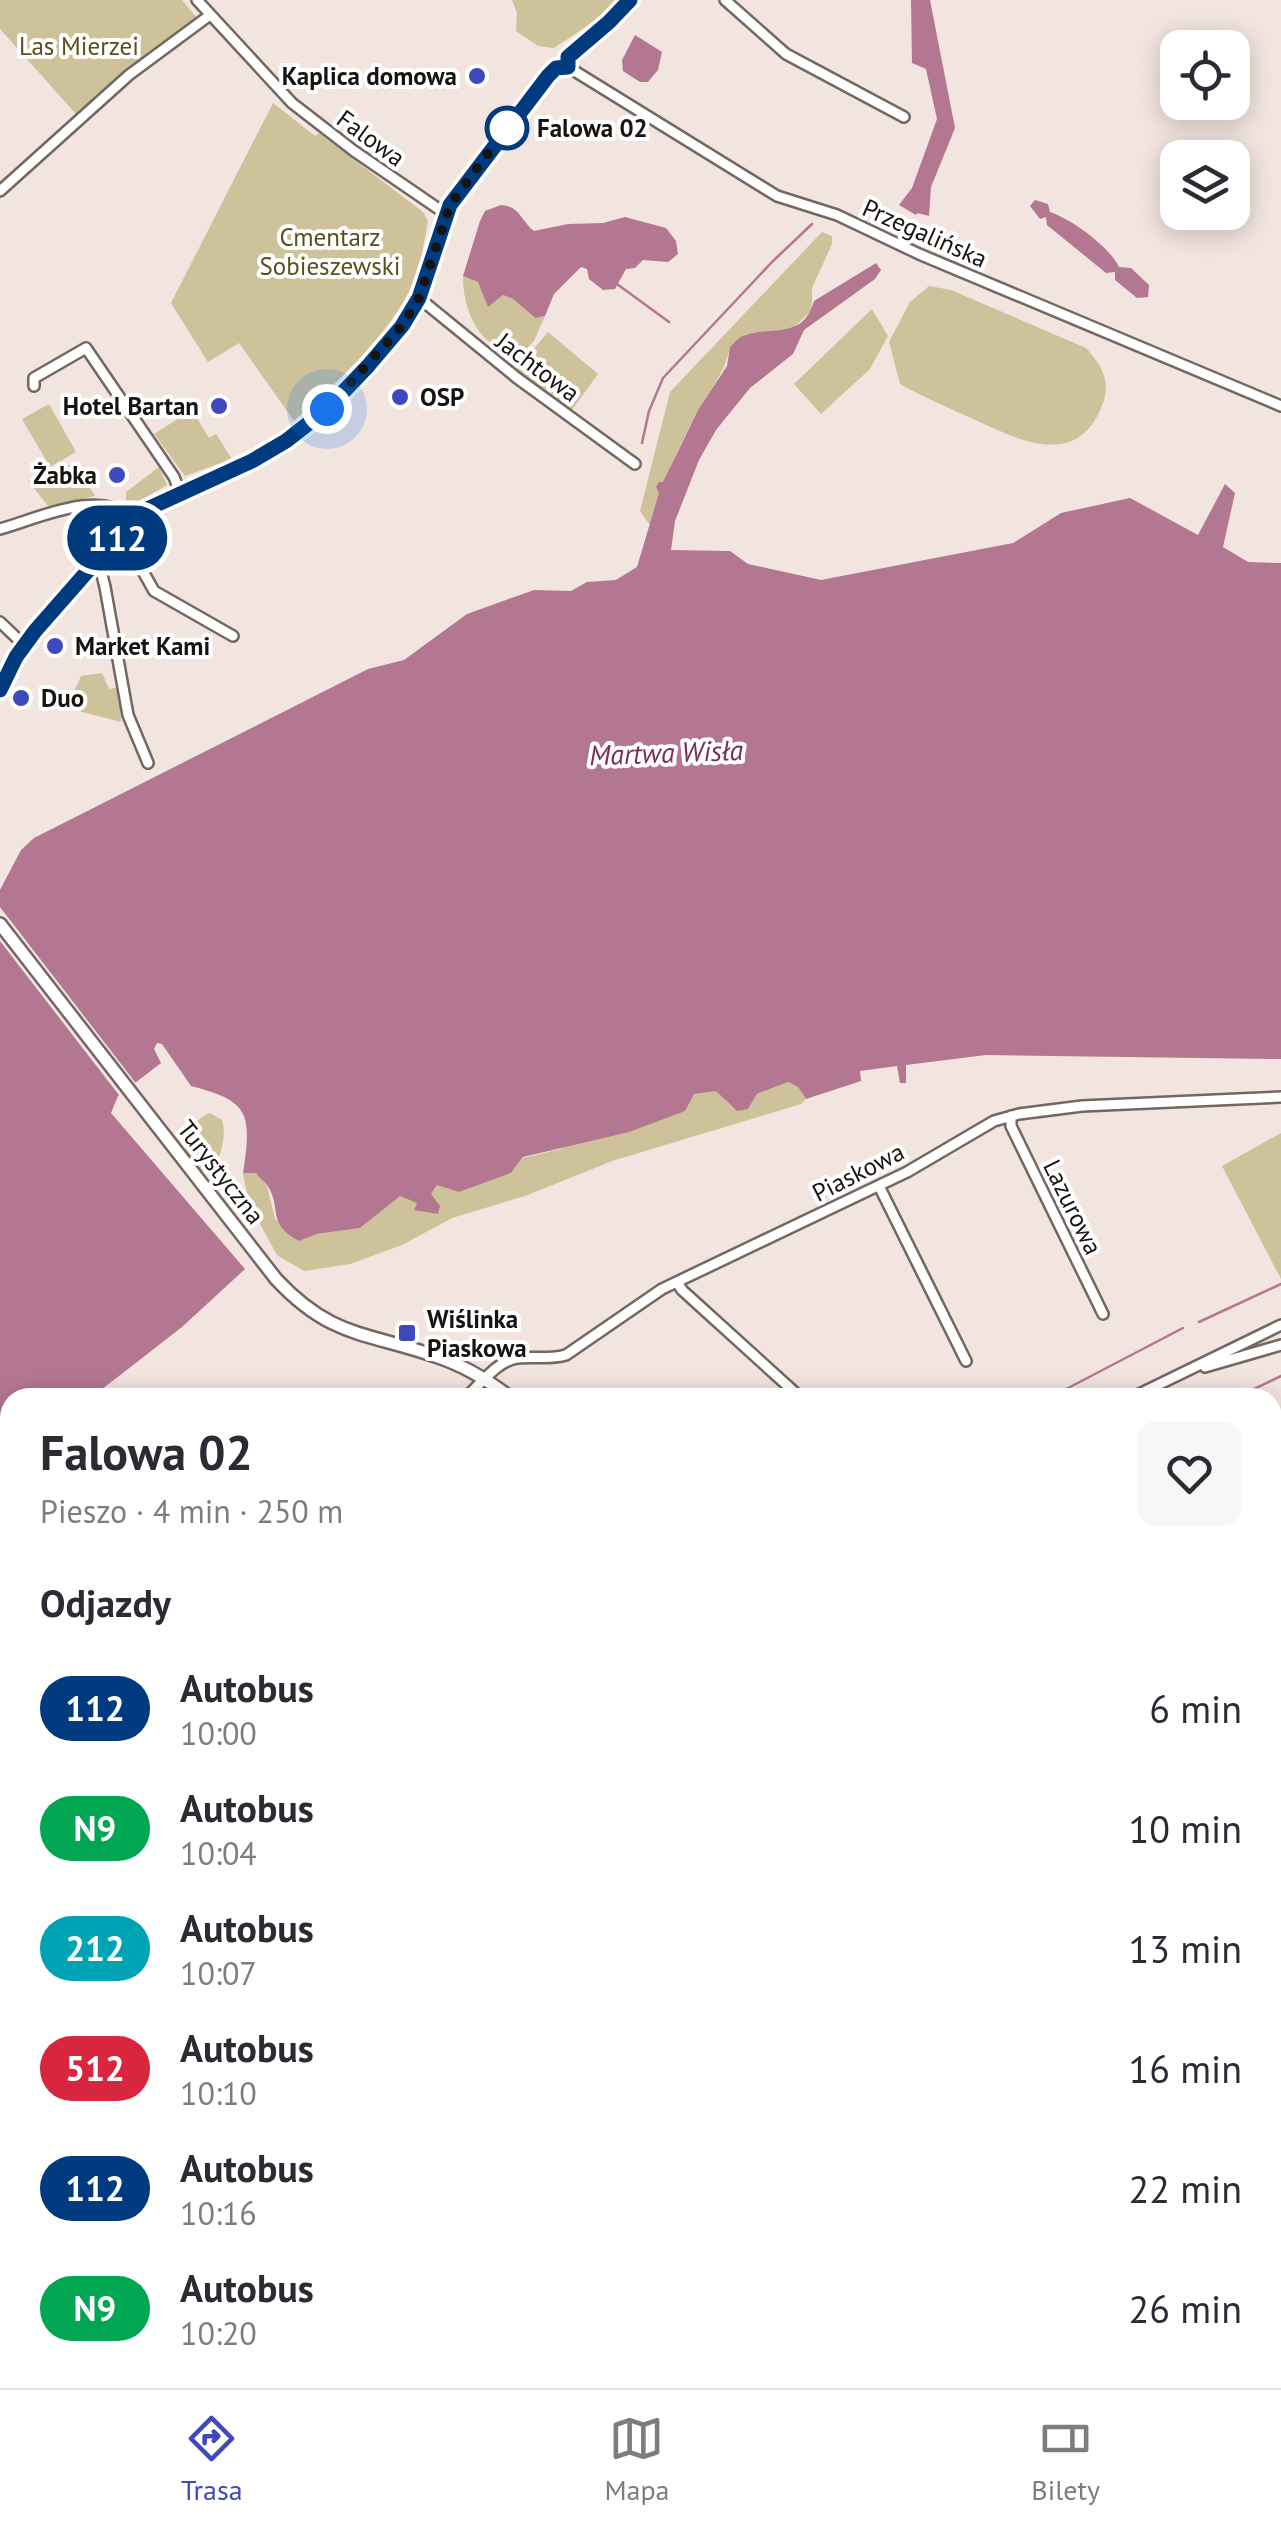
<!DOCTYPE html>
<html lang="pl">
<head>
<meta charset="utf-8">
<style>
	body { margin:0; font-family:"PT Sans",sans-serif; background:#f7f7f7; color:#2b2b33; height:100vh; display:flex; flex-direction:column; font-size:38px; white-space:nowrap }
	* { box-sizing:border-box; margin:0 }
	p { font-size:32px; color:#7c7c81 }
	.icon { flex:none; width:55px; height:55px; fill:none; stroke:currentColor; stroke-width:2; stroke-linecap:round; stroke-linejoin:round }
	.map { position:relative; flex:1; overflow:hidden }
	.side { position:absolute; left:0px; top:1388px; width:1282px; height:1002px; display:flex; flex-direction:column; background:#fff; border-radius:30px 30px 0 0; box-shadow:0 5px 25px #0003 }
	.side>* { flex:none }
	.badge { padding:0 20px; border-radius:32px; font-size:35px; line-height:65px }
	.fabs { position:absolute; left:1160px; top:30px; display:grid; gap:20px }
	.fabs a { display:grid; place-items:center; width:90px; height:90px; border-radius:20px; background:#fff; box-shadow:0 5px 25px #0003; font-size:50px }
	.you { position:absolute; width:50px; height:50px; margin:-25px; border:8px solid #fff; border-radius:50%; background:#1a73e8; box-shadow:0 0 0 15px #1a73e833 }
	.map>.badge { position:absolute; translate:-50% -50%; box-shadow:0 0 0 5px #fff }
	h2 { padding:0 40px; font-size:38px; line-height:90px }
	.round { display:grid; place-items:center; flex:none; width:105px; height:105px; border-radius:20px; background:#f7f7f7 }
	.summary { display:flex; align-items:center; justify-content:space-between; height:170px; padding:0 40px }
	h1 { font-size:48px; font-weight:700; line-height:75px }
	ul { padding:0; list-style:none }
	li { display:flex; align-items:center; gap:30px; height:120px; padding:0 40px }
	li div { flex:1 }
	li b { display:block; font-size:38px }
	li em { font-style:normal }
	li .badge { min-width:110px; font-weight:700; text-align:center }
	.tabs { display:flex; justify-content:space-around; align-items:center; height:140px; border-top:2px solid #e1e1e2; background:#fff; font-size:28px; color:#7c7c81 }
	.tabs a { display:grid; justify-items:center; gap:5px }
	.tabs .active { color:#3e49bd }
	.map>svg:first-child { display:block }
	.green { fill:#cdc299 }
	.water { fill:#b47792 }
	.pier { fill:#f2e4df }
	.lines { fill:none; stroke-linecap:round; stroke-linejoin:round }
	.stream { stroke:#b47792; stroke-width:2.5 }
	.minor-casing { stroke:#736763; stroke-width:14 }
	.major-casing { stroke:#736763; stroke-width:16 }
	.minor { stroke:#fff; stroke-width:9 }
	.major { stroke:#fff; stroke-width:11 }
	.line-casing { stroke:#fff; stroke-width:22 }
	.line { stroke:#003b80; stroke-width:15 }
	.walk { stroke:#171311; stroke-width:10; stroke-dasharray:0 18 }
	.poi-dot { fill:#3e49bd; stroke:#fff; stroke-width:4 }
	.stop-dot { fill:#fff; stroke:#003b80; stroke-width:5 }
	.labels { text-anchor:middle; dominant-baseline:central; stroke-width:8; stroke-linejoin:round; paint-order:stroke }
	.park-label { font-size:25px; fill:#594e1d; stroke:#fff }
	.poi-label { font-size:25px; font-weight:bold; fill:#171311; stroke:#fff; text-anchor:start }
	.stop-label { font-size:25px; font-weight:bold; fill:#171311; stroke:#fff; text-anchor:start }
	.street-label { font-size:25px; fill:#171311; stroke:#fff }
	.water-label { font-size:28px; font-style:italic; fill:#7a2f55; stroke:#fff }
</style>
</head>
<body>
<div class="map">
<svg width="1281" height="2388" viewBox="0 0 1281 2388">
	<rect width="100%" height="100%" fill="#f2e4df"/>
	<!-- green -->
	<path class="green" d="M0,0H182L197,18L118,77L76,114L0,29Z
		M512,0H620L609,11L554,48L538,46L516,31L517,13Z
		M273,103L315,136L319,133L423,212L428,221C424,240 422,263 414,281C389,338 338,380 294,421L239,343L208,362L171,303Z
		M822,232L832,236V244L812,288V310L791,330L730,347C725,374 708,392 695,416C676,451 661,487 650,525L640,511L670,392Z
		M463,276L478,282L485,295L496,301L503,295L513,299L534,318L545,316L534,341L523,352C481,354 463,313 463,276Z
		M929,286L951,290L1086,348C1101,365 1111,380 1103,403C1078,472 1017,439 971,418C947,407 923,397 900,384L889,342L910,302Z
		M872,309L888,336L870,369L821,414L794,384Z
		M548,332L598,374L569,414L515,371Z
		M49,404L76,452L50,467L22,419Z
		M192,410L209,438L216,434L232,459L185,476L154,434Z
		M74,463L95,496L49,507L28,481Z
		M159,467L167,485L136,503L126,501V492Z
		M102,673L109,689L120,687L121,722L67,708L81,676Z
		M788,1082L798,1087L806,1099L801,1104L612,1161L525,1196L452,1218L402,1245L350,1264L304,1271L277,1255L249,1204L243,1173H256L267,1186L275,1219L299,1241L317,1234L360,1228L400,1195L418,1203L414,1209L437,1185L511,1173L523,1158L560,1149L693,1094L716,1090L732,1107L748,1109L757,1094Z
		M210,1113L222,1120C227,1135 221,1156 213,1169L201,1172C196,1167 188,1160 186,1153C181,1137 196,1118 210,1113Z
		M1281,1133V1279L1222,1166Z"/>
	<!-- water -->
	<path class="water" d="M911,0H930L955,128L931,187L929,216L917,213L916,215L899,205L912,188L937,119L926,69L912,63Z
		M635,35L662,52L658,70L648,82H640L623,71L622,60Z
		M1035,200L1048,204L1050,212C1071,219 1109,246 1119,267L1131,268L1149,285L1148,297L1137,298L1115,280V272L1106,273L1047,225L1046,217L1040,219L1030,206Z
		M501,205C520,206 521,221 534,231L568,224L603,223L625,217L666,228L676,241L678,254L668,262L643,260L635,268L626,269L615,289L603,290L589,279L587,269L581,267L554,294L545,316L535,318L513,299L503,295L488,307L478,282L463,276L480,221L485,211Z
		M876,263L881,270L875,279L804,330L793,354L750,388L716,430L699,460L675,521L671,550L730,551L748,564L821,580L1013,543L1061,513L1130,498L1198,535L1225,484L1235,493L1223,547L1248,562L1281,563V1059L986,1055L906,1065V1083H900L897,1066L860,1071L861,1081L806,1099L798,1087L788,1082L757,1094L748,1109L737,1111L716,1091L694,1094L685,1111L629,1132L523,1157L511,1173L459,1192L437,1185L431,1194L440,1206L438,1214L414,1210L417,1203L400,1196L360,1228L317,1234L299,1241C265,1223 283,1208 267,1185C264,1181 259,1178 256,1173H243C252,1114 250,1101 191,1086L162,1044L157,1043L154,1049L161,1063L118,1096L111,1113L245,1269L182,1327L92,1397L10,1398V1459L0,1466V890L21,850L34,838L368,669L404,660L467,614L534,590L571,591L587,582L616,580L637,567L659,493L656,487L659,482H663L698,410L727,366L730,347C734,343 738,338 743,336C770,325 803,341 814,301Z
		M10,1725V1832L0,1844V1738Z"/>
	<!-- pier -->
	<path class="pier" d="M0,907L138,1086L122,1099L0,941Z"/>
	<g class="lines">
		<!-- stream -->
		<path class="stream" d="M617,284L669,322
			M642,443L649,411L663,378L772,262L812,224
			M1199,1322L1281,1284
			M1049,1398L1183,1328
			M1235,1398L1281,1376
			M1272,1969L1281,1964
			M711,2380L715,2388
			M1107,2380L1111,2388
			M528,2388L530,2380
			M924,2388L925,2380
			M1085,2388L1098,2380"/>
		<defs>
			<path id="minor" d="M197,0L292,103L354,151L446,214
				M725,0L786,54L904,117
				M568,67L777,196L837,215L919,254L1281,406
				M0,191L129,75L210,15
				M419,298L517,378L635,464
				M34,386V378L86,348L174,477L180,492
				M0,529C40,518 100,487 135,520
				M119,535L127,543L154,591L233,636
				M95,562L100,567L105,587L128,715L148,763
				M0,622L24,645
				M1011,1116V1126L1103,1314
				M879,1186L966,1361
				M677,1282L682,1290L801,1398
				M1205,1367L1281,1345
				M465,1398C480,1385 497,1361 517,1358C534,1356 549,1360 566,1355L662,1289L907,1172L994,1121L1019,1114L1082,1106L1281,1097
				M1131,1398L1281,1325
				M1272,1644L1281,1643
				M1272,1799L1281,1813
				M0,2190L10,2176
				M565,2388L568,2380"/>
			<path id="major" d="M567,57L609,23L630,0
				M0,690L17,657L35,631L135,520L180,492L252,461L286,441L327,409L390,341L419,298L450,205L556,68
				M0,924L276,1279C331,1338 366,1332 435,1356C463,1365 488,1380 511,1398
				M888,2388L890,2380"/>
		</defs>
		<!-- minor casing -->
		<use href="#minor" class="minor-casing"/>
		<!-- major casing -->
		<use href="#major" class="major-casing"/>
		<!-- minor -->
		<use href="#minor" class="minor"/>
		<!-- major -->
		<use href="#major" class="major"/>
	</g>
	<g class="lines">
		<defs>
			<path id="line" d="M0,690L16,657L35,631L114,541L145,510L252,461L286,441L327,409L368,366L402,326L419,298L450,205L548,76L556,68L568,67V57L609,22L630,0"/>
		</defs>
		<!-- line casing -->
		<use href="#line" class="line-casing"/>
		<!-- line -->
		<use href="#line" class="line"/>
		<!-- walk -->
		<path class="walk" d="M327,409L402,326L419,298L450,205L510,124L507,128"/>
	</g>
	<!-- markers -->
	<g class="poi-dot">
		<circle cx="477" cy="76" r="10"/>
		<circle cx="400" cy="397" r="10"/>
		<circle cx="219" cy="406" r="10"/>
		<circle cx="117" cy="475" r="10"/>
		<circle cx="55" cy="646" r="10"/>
		<circle cx="21" cy="698" r="10"/>
		<rect x="397" y="1323" width="20" height="20" rx="5"/>
	</g>
	<circle class="stop-dot" cx="507" cy="128" r="20"/>
	<g class="labels">
		<!-- park labels -->
		<g class="park-label">
			<text x="79" y="46">Las Mierzei</text>
			<text x="330" y="237">Cmentarz<tspan x="330" dy="29">Sobieszewski</tspan></text>
		</g>
		<!-- poi labels -->
		<g class="poi-label">
			<text x="457" y="76" text-anchor="end">Kaplica domowa</text>
			<text x="420" y="397">OSP</text>
			<text x="199" y="406" text-anchor="end">Hotel Bartan</text>
			<text x="97" y="475" text-anchor="end">Żabka</text>
			<text x="75" y="646">Market Kami</text>
			<text x="41" y="698">Duo</text>
			<text x="427" y="1319">Wiślinka<tspan x="427" dy="29">Piaskowa</tspan></text>
		</g>
		<!-- stop labels -->
		<g class="stop-label">
			<text x="537" y="128">Falowa 02</text>
		</g>
		<!-- street labels -->
		<g class="street-label">
			<text transform="translate(371 138) rotate(36)">Falowa</text>
			<text transform="translate(925 233) rotate(24)">Przegalińska</text>
			<text transform="translate(538 367) rotate(37)">Jachtowa</text>
			<text transform="translate(221 1172) rotate(52)">Turystyczna</text>
			<text transform="translate(858 1172) rotate(-27)">Piaskowa</text>
			<text transform="translate(1073 1207) rotate(64)">Lazurowa</text>
		</g>
		<!-- water labels -->
		<g class="water-label">
			<text transform="translate(666 752) rotate(-2)">Martwa Wisła</text>
		</g>
	</g>
</svg>
<div class="fabs">
<a><svg class="icon" aria-label="locate" viewBox="0 0 24 24"><circle cx="12" cy="12" r="6"/><path d="M12 2v4M12 18v4M2 12h4M18 12h4"/></svg></a>
<a><svg class="icon" aria-label="layers" viewBox="0 0 24 24"><path d="M12 4l9 5-9 5-9-5zM3 14l9 5 9-5"/></svg></a>
</div>
<div class="you" style="left:327px;top:409px"></div>
<b class="badge" style="left:117px;top:538px;background:#003b80;color:#fff">112</b>
<section class="side">
<div class="summary"><div><h1>Falowa 02</h1><p>Pieszo · 4 min · 250 m</p></div><a class="round"><svg class="icon" aria-label="heart" viewBox="0 0 24 24"><path d="M12 20l-8-8c-3-5 5-10 8-4 3-6 11-1 8 4z"/></svg></a></div>
<h2>Odjazdy</h2>
<ul>
<li><span class="badge" style="background:#003b80;color:#fff">112</span><div><b>Autobus</b><p>10:00</p></div><em>6 min</em></li>
<li><span class="badge" style="background:#00a651;color:#fff">N9</span><div><b>Autobus</b><p>10:04</p></div><em>10 min</em></li>
<li><span class="badge" style="background:#00a3b4;color:#fff">212</span><div><b>Autobus</b><p>10:07</p></div><em>13 min</em></li>
<li><span class="badge" style="background:#d7263d;color:#fff">512</span><div><b>Autobus</b><p>10:10</p></div><em>16 min</em></li>
<li><span class="badge" style="background:#003b80;color:#fff">112</span><div><b>Autobus</b><p>10:16</p></div><em>22 min</em></li>
<li><span class="badge" style="background:#00a651;color:#fff">N9</span><div><b>Autobus</b><p>10:20</p></div><em>26 min</em></li>
</ul>
</section>
</div>
<nav class="tabs">
<a class="active"><svg class="icon" aria-label="directions" viewBox="0 0 24 24"><path d="M12 3l9 9-9 9-9-9zM9 14v-3h6M13 9l2 2-2 2"/></svg>Trasa</a>
<a><svg class="icon" aria-label="map" viewBox="0 0 24 24"><path d="M3 6l6-2 6 2 6-2v14l-6 2-6-2-6 2zM9 4v14M15 6v14"/></svg>Mapa</a>
<a><svg class="icon" aria-label="tickets" viewBox="0 0 24 24"><path d="M3 7h18v10H3zM15 7v10"/></svg>Bilety</a>
</nav>
</body>
</html>
